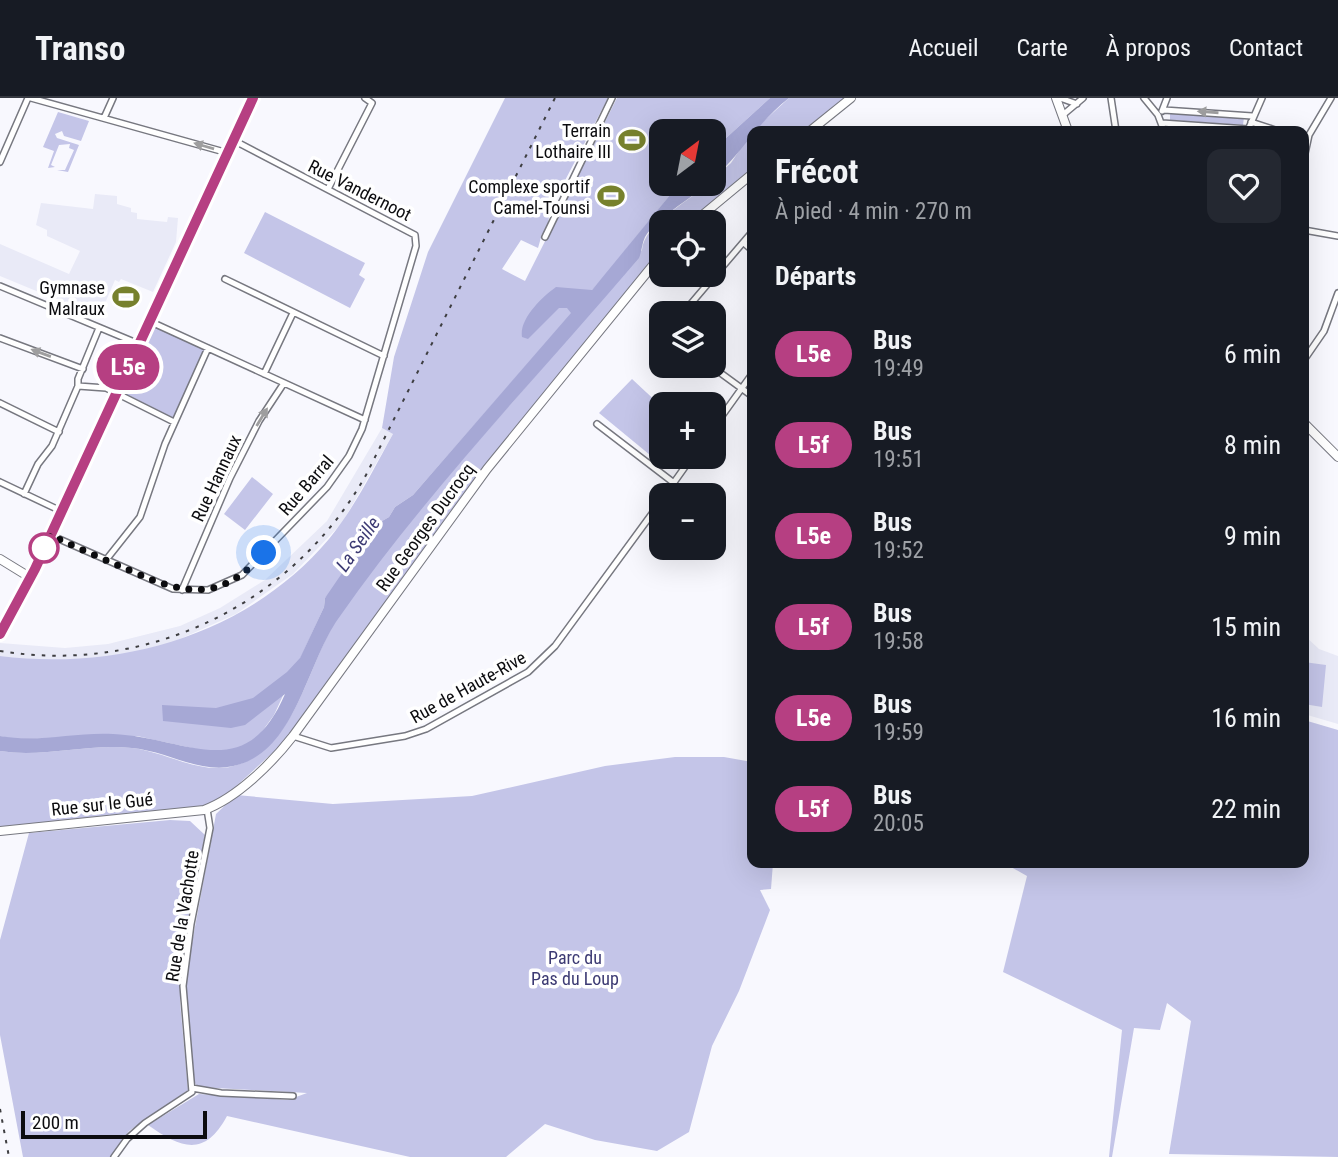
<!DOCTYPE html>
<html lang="fr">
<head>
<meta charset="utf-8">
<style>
	body { margin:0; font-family:"Roboto Condensed",sans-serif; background:#242831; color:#f1f3f6; height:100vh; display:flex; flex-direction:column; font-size:26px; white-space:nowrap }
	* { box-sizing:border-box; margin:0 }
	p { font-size:23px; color:#9ea1a6 }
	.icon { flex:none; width:38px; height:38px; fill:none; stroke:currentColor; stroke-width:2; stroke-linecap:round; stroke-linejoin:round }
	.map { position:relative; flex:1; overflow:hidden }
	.sheet { position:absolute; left:747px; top:28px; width:562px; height:742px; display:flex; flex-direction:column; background:#171b24; border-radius:14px; box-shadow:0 7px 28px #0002 }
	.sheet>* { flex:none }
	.badge { padding:0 14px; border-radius:23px; font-size:24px; line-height:46px }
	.needle { width:46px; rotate:32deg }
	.fabs { position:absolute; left:649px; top:21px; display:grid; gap:14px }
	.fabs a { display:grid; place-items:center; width:77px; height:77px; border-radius:14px; background:#171b24; box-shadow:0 7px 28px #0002; font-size:35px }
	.scale { position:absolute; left:21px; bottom:18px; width:186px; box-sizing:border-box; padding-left:7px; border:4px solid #0c0c0f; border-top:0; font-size:19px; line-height:24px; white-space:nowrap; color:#0c0c0f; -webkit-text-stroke:5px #fff; paint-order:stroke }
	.you { position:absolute; width:35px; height:35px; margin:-18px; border:5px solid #fff; border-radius:50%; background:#1a73e8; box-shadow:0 0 0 10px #1a73e833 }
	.map>.badge { position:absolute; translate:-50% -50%; box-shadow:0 0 0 4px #fff }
	h2 { padding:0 28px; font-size:26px; line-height:63px }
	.round { display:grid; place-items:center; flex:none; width:74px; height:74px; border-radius:14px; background:#242831 }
	.overview { display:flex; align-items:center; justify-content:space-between; height:119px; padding:0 28px }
	h1 { font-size:33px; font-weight:700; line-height:52px }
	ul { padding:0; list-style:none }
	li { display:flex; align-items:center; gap:21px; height:91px; padding:0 28px }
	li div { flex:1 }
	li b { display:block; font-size:26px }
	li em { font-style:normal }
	li .badge { min-width:77px; font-weight:700; text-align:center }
	header { display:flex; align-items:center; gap:42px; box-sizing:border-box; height:98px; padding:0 35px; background:#171b24; border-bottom:2px solid #363941 }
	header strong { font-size:33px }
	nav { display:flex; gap:38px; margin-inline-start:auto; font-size:24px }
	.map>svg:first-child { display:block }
	.built { fill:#e9eaf7 }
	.green { fill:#c4c5e8 }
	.water { fill:#a6a8d5 }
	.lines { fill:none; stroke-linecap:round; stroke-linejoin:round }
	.street-casing { stroke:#777880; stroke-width:8 }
	.secondary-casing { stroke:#777880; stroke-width:10 }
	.street { stroke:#fff; stroke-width:5 }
	.secondary { stroke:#fff; stroke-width:8 }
	.rail { stroke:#3e3e41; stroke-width:2; stroke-dasharray:3.5 7; stroke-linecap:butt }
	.oneway { fill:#9e9e9f }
	.line-casing { stroke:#fff; stroke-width:16 }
	.line { stroke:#b63f82; stroke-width:10 }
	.walk { stroke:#0c0c0f; stroke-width:7; stroke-dasharray:0 12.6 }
	.stop-dot { fill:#fff; stroke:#b63f82; stroke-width:3.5 }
	.labels { text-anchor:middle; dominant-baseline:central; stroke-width:7; stroke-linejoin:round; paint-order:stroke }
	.poi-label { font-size:18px; fill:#0c0c0f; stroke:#fff; text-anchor:end }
	.street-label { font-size:18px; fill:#0c0c0f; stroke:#fff }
	.park-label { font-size:18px; fill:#3c3a73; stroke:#fff }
	.water-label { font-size:19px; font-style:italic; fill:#3c3a73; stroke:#fff }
</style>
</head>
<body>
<header>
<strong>Transo</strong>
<nav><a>Accueil</a><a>Carte</a><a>À propos</a><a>Contact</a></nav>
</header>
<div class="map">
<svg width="1338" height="1059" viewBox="0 0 1338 1059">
	<rect width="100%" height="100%" fill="#f8f8fe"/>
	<!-- built -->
	<path class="built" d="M95,96L117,98V106L131,110V114L137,115V121L167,124L168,119L178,120L176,144L153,194L121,181L119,184L115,182L102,212L107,214L104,221L0,178V146L69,176L80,153L47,138V132L36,127L41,105L93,111Z
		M382,330L393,336L342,425L293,476L236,516L171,545L109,560L39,563L0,558V545L65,550L108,546L180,528L220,510L265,482L327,423Z
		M1304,537L1319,551L1338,558V626L1304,616Z"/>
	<!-- green -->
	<path class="green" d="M505,0H608L559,94L552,100L546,138L542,136L538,150L521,142L502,171L525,183L617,0H770L714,51V33H662V86H679L607,175L413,397L395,409L389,419L375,427L352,459L339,485L325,500L324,509L274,617L258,639L242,649L226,654L201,652L137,638L14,641L0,638V558C120,573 248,537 329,441C355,409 373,372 393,336L382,330L394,259L428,154Z
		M789,0H845L802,33H753Z
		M58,14L89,23L81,43L64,38L62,33L55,36L57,40L79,47L68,74L57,72H65L74,52L69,50L70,46L59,47L51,67L55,69L48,70L54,53L43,49Z
		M1170,14L1244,19L1243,27L1170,22Z
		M752,33V70L689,124H662L661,150L459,402L283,645L232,692L210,707L196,711L0,730V653C44,660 88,645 132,650C168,654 204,680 240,666C296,645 307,570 335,524C370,467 416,416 459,365C521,294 583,225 642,152C644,126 688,104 708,86H714V80L731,65Z
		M265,114L365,165L359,177L365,181L350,210L244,155Z
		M149,223L208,250L174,324L119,299Z
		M632,281L661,308L662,359H675L667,371L599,315Z
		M252,379L273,396L245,432L224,416Z
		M1304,564L1326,567L1322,609L1304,606Z
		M1304,622L1338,632V1059L1169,1056L1191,923L1167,905L1160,932L1134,930L1112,1059H1109L1122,932L1003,874L1027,778L1004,765H1304Z
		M675,659H724L752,664V765H773L771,791L760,792L770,812L739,893L712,948L689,1034L657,1053L595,1042L545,1026L506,1059H410L227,1018C205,1059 182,1051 148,1027L199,996L288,1002L307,995L198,989L194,984L186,891L189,861L216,716L236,697L333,706L472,698L605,668Z
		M170,722L190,723L205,737L184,840L180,904L188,992L129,1033L110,1059H23L0,937V842L29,735Z"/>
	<!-- water -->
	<path class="water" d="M770,0H789C756,26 743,54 714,80V51Z
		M679,86H708C689,102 656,120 645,139C642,145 642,153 639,160C537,280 428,392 338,521C310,561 298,635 254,660C211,685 175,654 132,650C88,645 44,660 0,653V638C38,645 75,634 113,636C187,639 245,689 285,596L245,627L231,630L163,623L162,607L216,610L253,600L287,574L300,560L324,509L325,500L375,427L389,419L395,409L413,397L571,215L567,210H559L528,241L522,239C519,221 542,199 556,189L592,192Z"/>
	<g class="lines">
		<defs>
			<path id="street" d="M31,0L228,55
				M1060,0L1077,6
				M1111,0L1116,33
				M1144,0L1158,17L1164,33
				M1164,12L1252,18
				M1162,13L1167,0
				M1064,16L1083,0
				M104,20L113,0
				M1251,24L1278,33
				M1162,25L1248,31
				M1248,32L1262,0
				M1304,60L1309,37L1331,0
				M0,64L28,0
				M328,91L372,5L365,0
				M1304,132L1338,138
				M545,139L612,0
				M744,145L752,152
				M225,181L384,258
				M0,188L139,246
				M683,215L752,134
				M149,223L365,322
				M0,240L83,271
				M1304,262L1324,233L1338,195
				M711,268L752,298
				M264,276L293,215
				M78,288V281L99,230
				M0,305L59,334
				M597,326L674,385
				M714,329L752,276
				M0,384L61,413
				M24,396L38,366L52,348L78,288L106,290L174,324
				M665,397L692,359
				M50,437L173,491L208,492L242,477L327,389L349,358L362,331L416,148L415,137L233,42
				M106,462L140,419L165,346L208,250
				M182,492L230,380L259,323L284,285
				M293,638L331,650L405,638L426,631L528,574L555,548L662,402
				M192,990L221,995L293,998
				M114,1059L127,1041L145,1025L192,994L183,888L191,826L210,730L207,711"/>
			<path id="secondary" d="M1056,0L1068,33
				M810,33L851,0
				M694,124L752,76
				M1304,325L1338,359
				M0,461L31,480
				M0,536L35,471L253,0
				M0,733L204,712C237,700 272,665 293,638L487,371L662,156"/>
		</defs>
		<!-- street casing -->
		<use href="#street" class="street-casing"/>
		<!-- secondary casing -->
		<use href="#secondary" class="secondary-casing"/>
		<!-- street -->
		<use href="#street" class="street"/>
		<!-- secondary -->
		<use href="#secondary" class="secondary"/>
		<!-- rail -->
		<path class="rail" d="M0,553C147,577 293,507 366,377L555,0
			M0,1011L9,1059"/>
	</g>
	<!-- one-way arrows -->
	<defs><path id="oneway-solid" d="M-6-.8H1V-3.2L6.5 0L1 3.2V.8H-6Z" transform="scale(1.75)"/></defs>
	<g class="oneway">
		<use href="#oneway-solid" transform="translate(1208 14) rotate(-176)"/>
		<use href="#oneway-solid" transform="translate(204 48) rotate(-164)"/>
		<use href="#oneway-solid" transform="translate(41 255) rotate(-160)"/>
		<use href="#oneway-solid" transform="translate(262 319) rotate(-59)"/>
	</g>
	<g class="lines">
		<defs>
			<path id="line" d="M0,536L35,471L253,0"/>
		</defs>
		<!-- line casing -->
		<use href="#line" class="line-casing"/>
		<!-- line -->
		<use href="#line" class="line"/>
		<!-- walk -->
		<path class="walk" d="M44,450L50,437C76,449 103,461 129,472C184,497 220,505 264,455"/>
	</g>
	<!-- icons -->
	<defs>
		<symbol id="stadium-bare" viewBox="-9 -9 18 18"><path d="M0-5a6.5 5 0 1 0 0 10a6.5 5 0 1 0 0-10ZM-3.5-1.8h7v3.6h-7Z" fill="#77812d" stroke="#fff" stroke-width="2.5" paint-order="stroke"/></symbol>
	</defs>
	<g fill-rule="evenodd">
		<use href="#stadium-bare" x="613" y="23" width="38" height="38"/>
		<use href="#stadium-bare" x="592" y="79" width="38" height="38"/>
		<use href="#stadium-bare" x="107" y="180" width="38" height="38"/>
	</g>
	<!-- markers -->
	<circle class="stop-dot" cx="44" cy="450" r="14"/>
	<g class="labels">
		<!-- poi labels -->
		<g class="poi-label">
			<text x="611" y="32">Terrain<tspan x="611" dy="21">Lothaire III</tspan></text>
			<text x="590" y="88">Complexe sportif<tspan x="590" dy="21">Camel-Tounsi</tspan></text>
			<text x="105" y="189">Gymnase<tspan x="105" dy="21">Malraux</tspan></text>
		</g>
		<!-- street labels -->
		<g class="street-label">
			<text transform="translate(360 92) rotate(27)">Rue Vandernoot</text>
			<text transform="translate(216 380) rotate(-65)">Rue Hannaux</text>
			<text transform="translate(306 387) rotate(-49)">Rue Barral</text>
			<text transform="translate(425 429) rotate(-54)">Rue Georges Ducrocq</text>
			<text transform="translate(468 589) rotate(-29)">Rue de Haute-Rive</text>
			<text transform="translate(102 706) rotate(-6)">Rue sur le Gué</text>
			<text transform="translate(182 818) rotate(-81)">Rue de la Vachotte</text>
		</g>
		<!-- park labels -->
		<g class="park-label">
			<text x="575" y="859">Parc du<tspan x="575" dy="21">Pas du Loup</tspan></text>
		</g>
		<!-- water labels -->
		<g class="water-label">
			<text transform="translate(358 446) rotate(-55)">La Seille</text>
		</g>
	</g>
</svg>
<div class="fabs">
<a><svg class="needle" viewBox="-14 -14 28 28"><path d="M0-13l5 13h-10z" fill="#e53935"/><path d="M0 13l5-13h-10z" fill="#9ea1a6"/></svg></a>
<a><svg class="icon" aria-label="locate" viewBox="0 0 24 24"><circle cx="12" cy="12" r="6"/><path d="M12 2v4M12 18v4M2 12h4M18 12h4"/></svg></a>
<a><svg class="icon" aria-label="layers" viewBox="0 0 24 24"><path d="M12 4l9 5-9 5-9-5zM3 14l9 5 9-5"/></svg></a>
<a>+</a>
<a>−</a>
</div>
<div class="scale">200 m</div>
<div class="you" style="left:264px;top:455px"></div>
<b class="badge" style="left:128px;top:269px;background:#b63f82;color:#fff">L5e</b>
<section class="sheet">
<div class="overview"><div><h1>Frécot</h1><p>À pied · 4 min · 270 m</p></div><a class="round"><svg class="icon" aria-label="heart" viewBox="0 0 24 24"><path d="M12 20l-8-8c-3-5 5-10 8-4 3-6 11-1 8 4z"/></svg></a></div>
<h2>Départs</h2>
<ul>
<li><span class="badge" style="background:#b63f82;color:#fff">L5e</span><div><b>Bus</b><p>19:49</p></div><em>6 min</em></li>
<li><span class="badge" style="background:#b63f82;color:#fff">L5f</span><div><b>Bus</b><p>19:51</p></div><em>8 min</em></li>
<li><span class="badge" style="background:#b63f82;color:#fff">L5e</span><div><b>Bus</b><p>19:52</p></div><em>9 min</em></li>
<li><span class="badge" style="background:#b63f82;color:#fff">L5f</span><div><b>Bus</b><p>19:58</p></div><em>15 min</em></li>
<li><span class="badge" style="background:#b63f82;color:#fff">L5e</span><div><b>Bus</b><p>19:59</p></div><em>16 min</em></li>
<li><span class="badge" style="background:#b63f82;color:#fff">L5f</span><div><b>Bus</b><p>20:05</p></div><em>22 min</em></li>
</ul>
</section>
</div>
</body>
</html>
